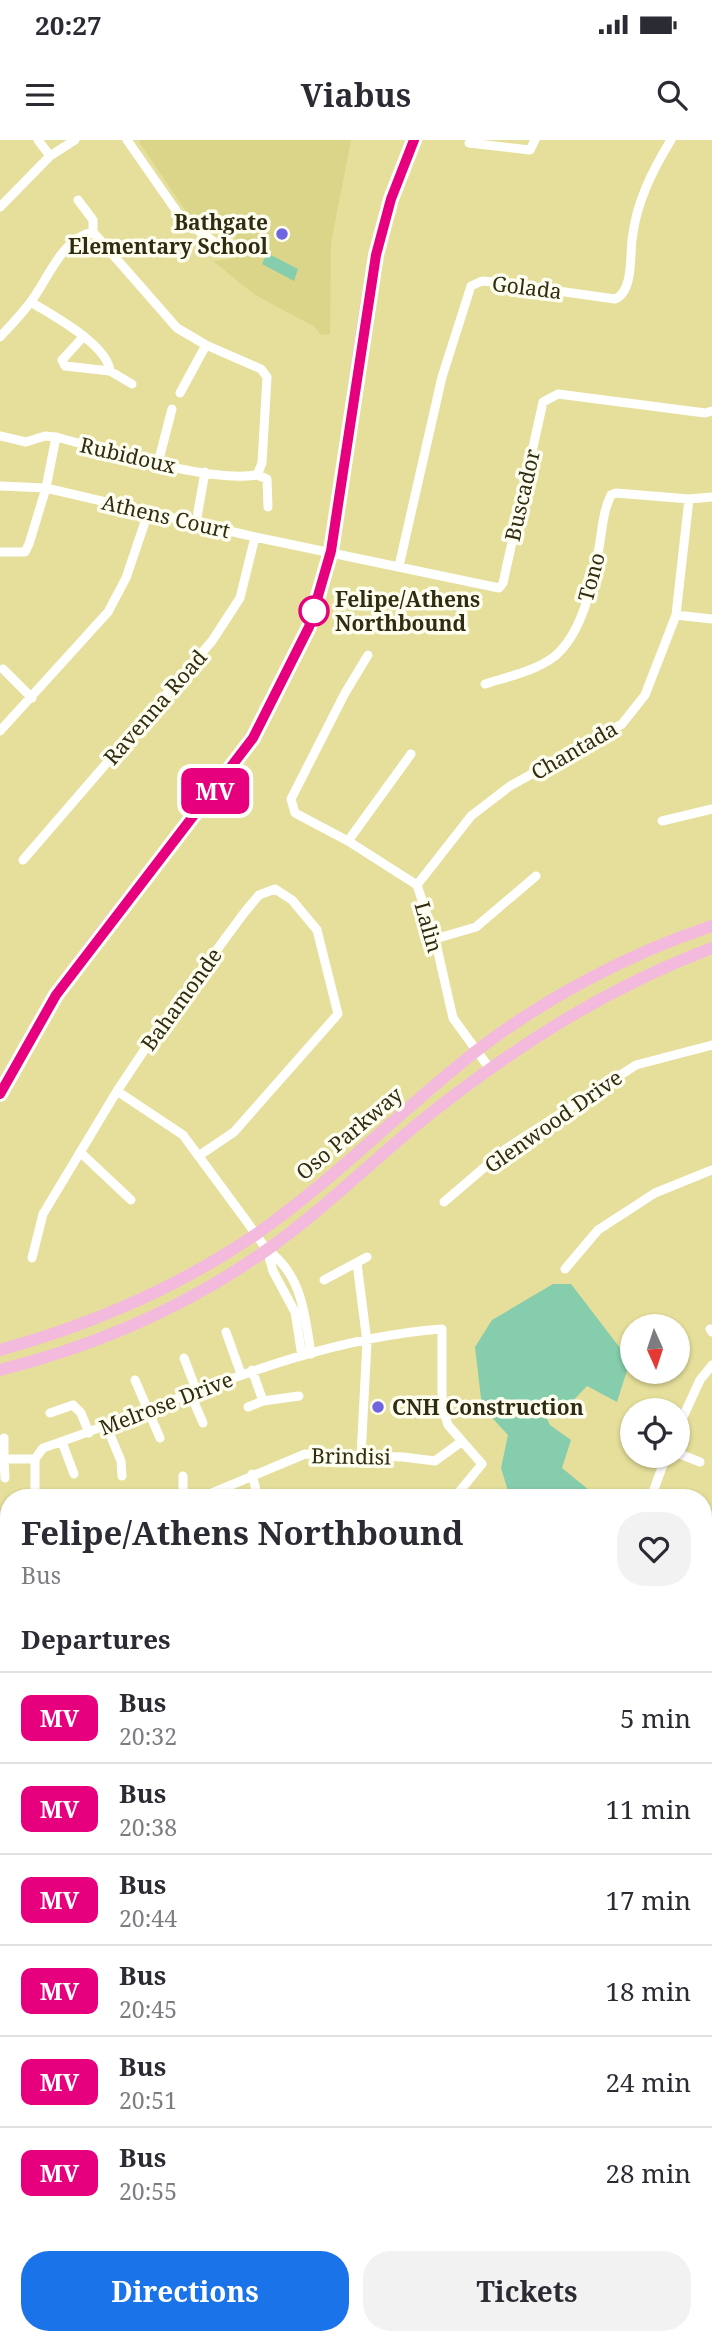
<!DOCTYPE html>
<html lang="en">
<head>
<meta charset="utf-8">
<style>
	body { margin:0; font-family:"Noto Serif",serif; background:#f2f2f3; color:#2b2b33; height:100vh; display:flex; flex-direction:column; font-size:26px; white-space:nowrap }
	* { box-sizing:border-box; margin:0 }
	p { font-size:23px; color:#7c7c81 }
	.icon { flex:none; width:38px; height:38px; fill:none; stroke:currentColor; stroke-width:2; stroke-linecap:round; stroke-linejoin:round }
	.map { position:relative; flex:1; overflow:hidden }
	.panel { position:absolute; left:0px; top:1349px; width:712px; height:856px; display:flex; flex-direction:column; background:#fff; border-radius:28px 28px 0 0; box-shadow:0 2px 5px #0004 }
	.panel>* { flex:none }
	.badge { padding:0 14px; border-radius:10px; font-size:24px; line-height:46px }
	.needle { width:46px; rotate:177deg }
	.controls { position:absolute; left:620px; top:1174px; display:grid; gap:14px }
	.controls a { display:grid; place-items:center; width:70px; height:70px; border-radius:50%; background:#fff; box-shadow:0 2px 5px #0004; font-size:35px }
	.map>.badge { position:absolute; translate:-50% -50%; box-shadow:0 0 0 4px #fff }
	h2 { padding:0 21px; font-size:26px; line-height:63px }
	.round { display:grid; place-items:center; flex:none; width:74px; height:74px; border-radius:28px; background:#f2f2f3 }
	.summary { display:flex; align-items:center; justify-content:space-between; height:119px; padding:0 21px }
	h1 { font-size:33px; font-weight:700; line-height:52px }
	.action { display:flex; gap:14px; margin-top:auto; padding:14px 21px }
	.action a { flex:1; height:80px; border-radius:28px; background:#1a73e8; color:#fff; font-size:28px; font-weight:700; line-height:80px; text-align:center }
	.action a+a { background:#f2f2f3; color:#2b2b33 }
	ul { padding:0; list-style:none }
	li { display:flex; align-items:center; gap:21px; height:91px; padding:0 21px; border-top:2px solid #e1e1e2 }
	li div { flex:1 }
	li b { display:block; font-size:26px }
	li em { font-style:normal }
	li .badge { min-width:77px; font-weight:700; text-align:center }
	.status { display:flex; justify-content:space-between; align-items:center; height:49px; padding:0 35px; background:#fff; direction:ltr }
	.status svg { height:19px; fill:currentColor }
	header { display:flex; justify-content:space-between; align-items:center; height:91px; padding:0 21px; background:#fff; font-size:32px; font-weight:700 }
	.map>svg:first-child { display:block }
	.built { fill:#dbd58a }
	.green { fill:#85cdac }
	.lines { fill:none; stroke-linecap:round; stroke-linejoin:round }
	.minor { stroke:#fff; stroke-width:9 }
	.major { stroke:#f3badd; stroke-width:12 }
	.line-casing { stroke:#fff; stroke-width:16 }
	.line { stroke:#e6007e; stroke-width:10 }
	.poi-dot { fill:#7065e0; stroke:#fefef0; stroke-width:2.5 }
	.stop-dot { fill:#fff; stroke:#e6007e; stroke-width:3.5 }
	.labels { text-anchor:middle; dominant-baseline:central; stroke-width:7; stroke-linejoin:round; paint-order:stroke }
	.poi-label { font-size:21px; font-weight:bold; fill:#2f2c10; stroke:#fefef0; text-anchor:end }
	.street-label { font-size:21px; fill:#2f2c10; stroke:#fefef0 }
	.stop-label { font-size:21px; font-weight:bold; fill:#2f2c10; stroke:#fefef0; text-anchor:start }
</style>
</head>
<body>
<div class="status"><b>20:27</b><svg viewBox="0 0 49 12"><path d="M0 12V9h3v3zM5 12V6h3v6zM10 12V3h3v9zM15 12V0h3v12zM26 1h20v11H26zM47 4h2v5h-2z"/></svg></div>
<header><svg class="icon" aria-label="menu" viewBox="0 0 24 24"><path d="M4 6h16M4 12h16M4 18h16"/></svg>Viabus<svg class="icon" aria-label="search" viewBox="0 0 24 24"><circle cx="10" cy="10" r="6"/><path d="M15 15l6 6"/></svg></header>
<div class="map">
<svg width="712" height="2204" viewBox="0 0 712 2204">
	<rect width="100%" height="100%" fill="#e5df9b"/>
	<!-- built -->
	<path class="built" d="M141,0H351L331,103L330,194L321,195L315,187L255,155L213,121L230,119L235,114L237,100L228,87L198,82L189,76L139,2Z"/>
	<!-- green -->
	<path class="green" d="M267,113L298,129L294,141L262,124Z
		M553,1144H571L630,1221L617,1262L587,1246L567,1267L555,1264L545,1275L550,1285L571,1300L562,1328L589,1350V1358H503L508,1351L501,1328L508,1295L482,1267L475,1207L492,1180Z
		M354,1352L431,1355L433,1358H328Z
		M712,1388V1674H704V1394Z"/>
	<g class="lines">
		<!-- minor -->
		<path class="minor" d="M38,0L50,16
			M127,0L182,79L217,104
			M469,3L530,10L535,0
			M78,60L93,80V92
			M0,67L50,16L75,0
			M93,92L177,188L206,205L261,229L267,237L262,323L257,335
			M31,162C53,176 107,204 110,231
			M84,196L62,220L65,226L110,231L132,244
			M0,197C10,186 20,176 29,164C48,141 60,99 93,92
			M180,253L206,205
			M0,296L26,302L45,296L56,297C106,310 209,343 257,335
			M158,323L172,269
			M257,335L267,339L268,367
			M0,346L46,348L255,397L499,448L503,443L543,262L558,254L705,273L712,271
			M196,383L205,332
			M0,412H25L29,404L46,348L56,297
			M399,426L442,237L471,146L482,141L494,142L615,159C633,152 630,117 632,100C636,63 652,31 671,0
			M676,475L712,479
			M368,515L345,553L291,659L295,673L348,701L417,745L435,799L453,878L490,929
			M3,529L32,558
			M485,544C507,537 536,531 555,516C582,493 592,446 598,413C602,394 602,373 611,355L616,353L689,359L712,357
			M0,591L108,472L126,438L148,373
			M662,681L712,669
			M348,701L411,614
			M23,720L212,501L240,458L255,397
			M417,745L471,676L510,646L622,584L645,555L676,475L689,359
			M435,799L476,787L536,736
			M117,951L183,995L245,1079L267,1110L273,1131L295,1172L302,1216
			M80,1012L131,1060
			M444,1062L507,1008L636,925L712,905
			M267,1110C302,1134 305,1175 311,1214
			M32,1118L43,1074L117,951L159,888L244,773L259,755L275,749L292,760L317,790L338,874L234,992L200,1015
			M357,1123L367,1202L361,1316
			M565,1129L598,1090L655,1053L712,1030
			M324,1140L367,1117
			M710,1189L712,1192
			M226,1192L241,1234
			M184,1218L197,1252
			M252,1230L263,1261L299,1256
			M135,1240L160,1298
			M191,1255L203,1283
			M248,1267L263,1261
			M50,1273L73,1265L81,1273L89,1293
			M106,1285L121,1321L122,1336
			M677,1290L700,1240L712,1225
			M4,1298V1319
			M62,1302L74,1334
			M677,1313L700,1322
			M252,1334L258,1358
			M5,1338L4,1319H35
			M35,1358V1319L43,1308C173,1264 303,1199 442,1189V1266L448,1285L482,1324L454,1358
			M183,1358V1336
			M200,1358L305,1314L403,1317L435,1321L461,1302
			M651,1358L666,1316
			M2,1387H9
			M0,1432H9
			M0,1482H9
			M0,1578L9,1590
			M704,1741L712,1737
			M0,1796L9,1805
			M704,1879L712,1878
			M0,2030L9,2022
			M0,2105L9,2100
			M704,2123L712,2121
			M403,2196L407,2204
			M532,2201L543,2196
			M47,2204L62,2196
			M263,2204L270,2196"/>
		<!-- major -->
		<path class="major" d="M0,954C17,920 35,887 55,856C138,731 252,630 308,488C327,440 334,389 342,338C358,226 365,104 414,0
			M0,1210C90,1185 177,1148 255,1095C333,1041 400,971 475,912C545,858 628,814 712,786
			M0,1230C95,1206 188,1166 268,1109C327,1067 378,1015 435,970C521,903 610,846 712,808"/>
	</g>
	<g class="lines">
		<defs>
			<path id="line" d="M0,954L56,855L253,598L309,487L331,411L376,115L391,59L414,0"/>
		</defs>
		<!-- line casing -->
		<use href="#line" class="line-casing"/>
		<!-- line -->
		<use href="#line" class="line"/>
	</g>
	<!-- markers -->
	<g class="poi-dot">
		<circle cx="282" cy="94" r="7"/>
		<circle cx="378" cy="1267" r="7"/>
	</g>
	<circle class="stop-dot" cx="314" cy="471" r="14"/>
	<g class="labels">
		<!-- poi labels -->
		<g class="poi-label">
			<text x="268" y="82">Bathgate<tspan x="268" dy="24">Elementary School</tspan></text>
			<text x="392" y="1267" text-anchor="start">CNH Construction</text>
		</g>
		<!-- street labels -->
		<g class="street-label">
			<text transform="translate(527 147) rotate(7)">Golada</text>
			<text transform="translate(128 315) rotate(13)">Rubidoux</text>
			<text transform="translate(522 355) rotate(-77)">Buscador</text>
			<text transform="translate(166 376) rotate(13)">Athens Court</text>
			<text transform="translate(591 437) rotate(-75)">Tono</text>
			<text transform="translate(155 567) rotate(-49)">Ravenna Road</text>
			<text transform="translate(574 610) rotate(-30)">Chantada</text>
			<text transform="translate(429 787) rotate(74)">Lalin</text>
			<text transform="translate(181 859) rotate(-54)">Bahamonde</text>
			<text transform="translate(553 981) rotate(-35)">Glenwood Drive</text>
			<text transform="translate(349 993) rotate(-40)">Oso Parkway</text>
			<text transform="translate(166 1263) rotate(-21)">Melrose Drive</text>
			<text transform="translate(351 1316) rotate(1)">Brindisi</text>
		</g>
		<!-- stop labels -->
		<g class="stop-label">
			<text x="335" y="459">Felipe/Athens<tspan x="335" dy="24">Northbound</tspan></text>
		</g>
	</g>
</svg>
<div class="controls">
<a><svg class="needle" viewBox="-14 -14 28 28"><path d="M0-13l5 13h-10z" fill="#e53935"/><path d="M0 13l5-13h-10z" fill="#7c7c81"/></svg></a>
<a><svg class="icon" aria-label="locate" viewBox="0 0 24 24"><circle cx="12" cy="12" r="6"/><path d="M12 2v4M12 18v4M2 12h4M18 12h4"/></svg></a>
</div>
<b class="badge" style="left:215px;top:651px;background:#e6007e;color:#fff">MV</b>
<section class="panel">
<div class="summary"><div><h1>Felipe/Athens Northbound</h1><p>Bus</p></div><a class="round"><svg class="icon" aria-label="heart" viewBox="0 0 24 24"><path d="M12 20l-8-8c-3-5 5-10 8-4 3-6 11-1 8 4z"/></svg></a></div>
<h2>Departures</h2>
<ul>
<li><span class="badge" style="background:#e6007e;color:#fff">MV</span><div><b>Bus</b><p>20:32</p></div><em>5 min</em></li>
<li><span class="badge" style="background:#e6007e;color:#fff">MV</span><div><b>Bus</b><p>20:38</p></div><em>11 min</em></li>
<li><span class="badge" style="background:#e6007e;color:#fff">MV</span><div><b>Bus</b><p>20:44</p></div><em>17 min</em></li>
<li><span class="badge" style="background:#e6007e;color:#fff">MV</span><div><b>Bus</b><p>20:45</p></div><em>18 min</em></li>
<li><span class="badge" style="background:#e6007e;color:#fff">MV</span><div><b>Bus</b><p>20:51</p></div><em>24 min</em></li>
<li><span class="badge" style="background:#e6007e;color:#fff">MV</span><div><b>Bus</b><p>20:55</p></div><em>28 min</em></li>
</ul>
<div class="action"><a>Directions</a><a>Tickets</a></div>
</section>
</div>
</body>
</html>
